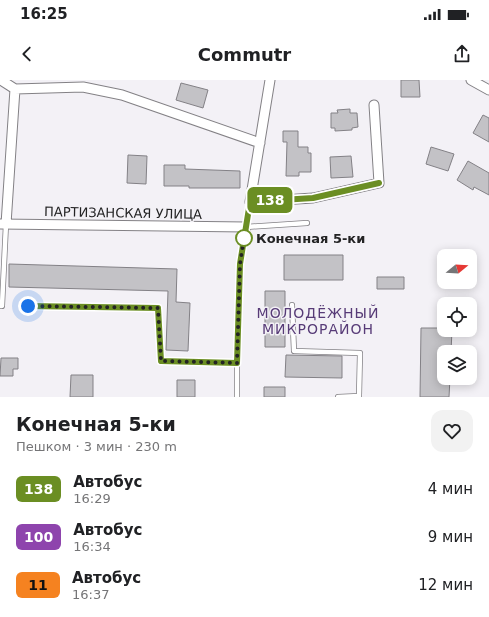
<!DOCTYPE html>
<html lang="ru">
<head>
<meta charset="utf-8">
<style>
	body { margin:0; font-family:"DejaVu Sans",sans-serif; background:#f2f2f2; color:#202124; height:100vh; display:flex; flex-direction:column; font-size:15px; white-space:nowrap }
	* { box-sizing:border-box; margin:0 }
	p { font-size:13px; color:#757577 }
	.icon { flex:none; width:22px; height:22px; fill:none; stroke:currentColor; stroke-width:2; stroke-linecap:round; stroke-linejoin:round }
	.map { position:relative; height:317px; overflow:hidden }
	.sheet { display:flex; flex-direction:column; background:#fff; flex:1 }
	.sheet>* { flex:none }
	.badge { padding:0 8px; border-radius:6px; font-size:14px; line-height:26px }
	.needle { width:26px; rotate:72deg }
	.buttons { position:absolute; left:437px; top:169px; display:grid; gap:8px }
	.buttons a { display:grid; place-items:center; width:40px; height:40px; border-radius:8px; background:#fff; box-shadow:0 2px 10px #0003; font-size:20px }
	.you { position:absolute; width:20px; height:20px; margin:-10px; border:3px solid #fff; border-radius:50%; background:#1a73e8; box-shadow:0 0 0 6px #1a73e833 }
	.map>.badge { position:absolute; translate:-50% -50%; box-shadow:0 0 0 2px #fff }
	.round { display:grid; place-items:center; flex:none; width:42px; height:42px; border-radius:12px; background:#f2f2f2 }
	.headline { display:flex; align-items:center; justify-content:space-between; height:68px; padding:0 16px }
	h1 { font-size:19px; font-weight:700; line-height:30px }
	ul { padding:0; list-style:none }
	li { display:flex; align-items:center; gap:12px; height:48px; padding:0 16px }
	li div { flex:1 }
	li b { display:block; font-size:15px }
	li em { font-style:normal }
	li .badge { min-width:44px; font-weight:700; text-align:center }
	.status { display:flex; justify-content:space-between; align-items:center; height:28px; padding:0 20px; background:#fff; direction:ltr }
	.status svg { height:11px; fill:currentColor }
	header { display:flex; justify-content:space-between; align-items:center; height:52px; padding:0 16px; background:#fff; font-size:18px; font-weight:700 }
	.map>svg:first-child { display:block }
	.building { fill:#c3c2c6; stroke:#838186 }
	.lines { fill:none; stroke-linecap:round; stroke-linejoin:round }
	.service-casing { stroke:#838185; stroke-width:6 }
	.minor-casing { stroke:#838185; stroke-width:11 }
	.service { stroke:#fff; stroke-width:4.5 }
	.minor { stroke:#fff; stroke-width:9 }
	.line-casing { stroke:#fff; stroke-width:9 }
	.line { stroke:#6b8e23; stroke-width:6 }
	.walk { stroke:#232324; stroke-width:4; stroke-dasharray:0 7.2 }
	.stop-dot { fill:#fff; stroke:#6b8e23; stroke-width:2 }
	.labels { text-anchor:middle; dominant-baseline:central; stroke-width:3; stroke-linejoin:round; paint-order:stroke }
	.street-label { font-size:13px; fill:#232324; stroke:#f3f1f6 }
	.stop-label { font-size:13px; font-weight:bold; fill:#232324; stroke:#f3f1f6; text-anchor:start }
	.neighbourhood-label { font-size:14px; letter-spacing:1px; fill:#573b77; stroke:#f3f1f6 }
</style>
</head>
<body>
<div class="status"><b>16:25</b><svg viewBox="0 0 49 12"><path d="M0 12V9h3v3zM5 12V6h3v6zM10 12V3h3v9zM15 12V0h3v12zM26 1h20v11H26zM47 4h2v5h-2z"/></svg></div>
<header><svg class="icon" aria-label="back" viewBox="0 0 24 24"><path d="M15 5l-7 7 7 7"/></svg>Commutr<svg class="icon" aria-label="share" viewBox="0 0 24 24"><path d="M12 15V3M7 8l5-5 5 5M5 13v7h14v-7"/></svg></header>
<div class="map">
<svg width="489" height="317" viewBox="0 0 489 317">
	<rect width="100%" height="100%" fill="#f3f1f6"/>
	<!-- building -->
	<path class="building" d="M401,0H419L420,17H401Z
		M181,3L208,10L203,28L176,20Z
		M350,29V33H357L358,47L352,48V50L335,51V48H331V33H338L337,30Z
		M483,35L489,38V62L473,53Z
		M283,51H298V67H308V73H311V92H299V96H286L287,62H283Z
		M431,67L454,74L448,91L426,84Z
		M128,75L147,76L146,104L127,103Z
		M351,76L353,97L331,98L330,77Z
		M468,81L489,93V115L474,107L473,110L457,100Z
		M164,85H185V89L240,91V108H189V106H164Z
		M284,175H343V200H284Z
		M9,184L177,189L176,222L190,223L188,271L166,270L168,211L9,207Z
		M377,197H404V209H377Z
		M265,211H285V267H265Z
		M421,248H444V250H452L451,272H444V298H450L449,317H420Z
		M286,275L342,276V298L285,297Z
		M1,278H18V289H13V296H0Z
		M71,295H93V317H70Z
		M177,300H195V317H177Z
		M264,307H285V317H264Z"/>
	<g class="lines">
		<defs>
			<path id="service" d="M246,147L307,143
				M292,225L294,271L360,273L359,316L338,317
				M0,226H2L6,144
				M28,226L158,228L161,281L237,283
				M237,317V283L240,183L250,122"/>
			<path id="minor" d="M1,0L15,9L83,7L122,15L260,63
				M270,0L250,122L313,118L379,103L374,25
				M471,0L489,10
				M0,144L246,147
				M6,144L15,9"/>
		</defs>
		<!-- service casing -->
		<use href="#service" class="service-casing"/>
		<!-- minor casing -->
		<use href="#minor" class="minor-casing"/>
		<!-- service -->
		<use href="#service" class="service"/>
		<!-- minor -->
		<use href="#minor" class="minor"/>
	</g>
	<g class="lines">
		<defs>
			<path id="line" d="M28,226L158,228L161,281L237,283L240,184L250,122L313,118L379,103"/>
		</defs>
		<!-- line casing -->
		<use href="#line" class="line-casing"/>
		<!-- line -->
		<use href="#line" class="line"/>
		<!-- walk -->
		<path class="walk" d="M28,226L158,228L161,281L237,283L240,184L244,158"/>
	</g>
	<!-- markers -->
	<circle class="stop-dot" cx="244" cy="158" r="8"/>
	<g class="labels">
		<!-- street labels -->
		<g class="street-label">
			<text transform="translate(123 133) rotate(1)">ПАРТИЗАНСКАЯ УЛИЦА</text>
		</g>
		<!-- stop labels -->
		<g class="stop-label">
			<text x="256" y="158">Конечная 5-ки</text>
		</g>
		<!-- neighbourhood labels -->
		<g class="neighbourhood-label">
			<text x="318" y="233">МОЛОДЁЖНЫЙ<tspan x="318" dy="16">МИКРОРАЙОН</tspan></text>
		</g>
	</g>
</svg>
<div class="buttons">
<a><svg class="needle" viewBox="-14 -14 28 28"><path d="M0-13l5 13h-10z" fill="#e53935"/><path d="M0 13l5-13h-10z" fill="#757577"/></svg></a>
<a><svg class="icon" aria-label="locate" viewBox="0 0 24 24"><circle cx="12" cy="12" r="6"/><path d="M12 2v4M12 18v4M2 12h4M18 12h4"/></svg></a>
<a><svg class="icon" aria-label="layers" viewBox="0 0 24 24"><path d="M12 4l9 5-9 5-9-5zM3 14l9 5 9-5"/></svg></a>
</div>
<div class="you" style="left:28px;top:226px"></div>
<b class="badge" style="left:270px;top:120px;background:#6b8e23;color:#fff">138</b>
</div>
<section class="sheet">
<div class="headline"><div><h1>Конечная 5-ки</h1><p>Пешком · 3 мин · 230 m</p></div><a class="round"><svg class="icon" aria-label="heart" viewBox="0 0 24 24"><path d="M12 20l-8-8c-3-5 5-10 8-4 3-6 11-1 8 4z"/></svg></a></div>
<ul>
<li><span class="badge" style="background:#6b8e23;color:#fff">138</span><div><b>Автобус</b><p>16:29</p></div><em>4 мин</em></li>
<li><span class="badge" style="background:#8e44ad;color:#fff">100</span><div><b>Автобус</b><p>16:34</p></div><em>9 мин</em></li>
<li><span class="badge" style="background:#f58220;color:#111">11</span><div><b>Автобус</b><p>16:37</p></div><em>12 мин</em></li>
</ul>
</section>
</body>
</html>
